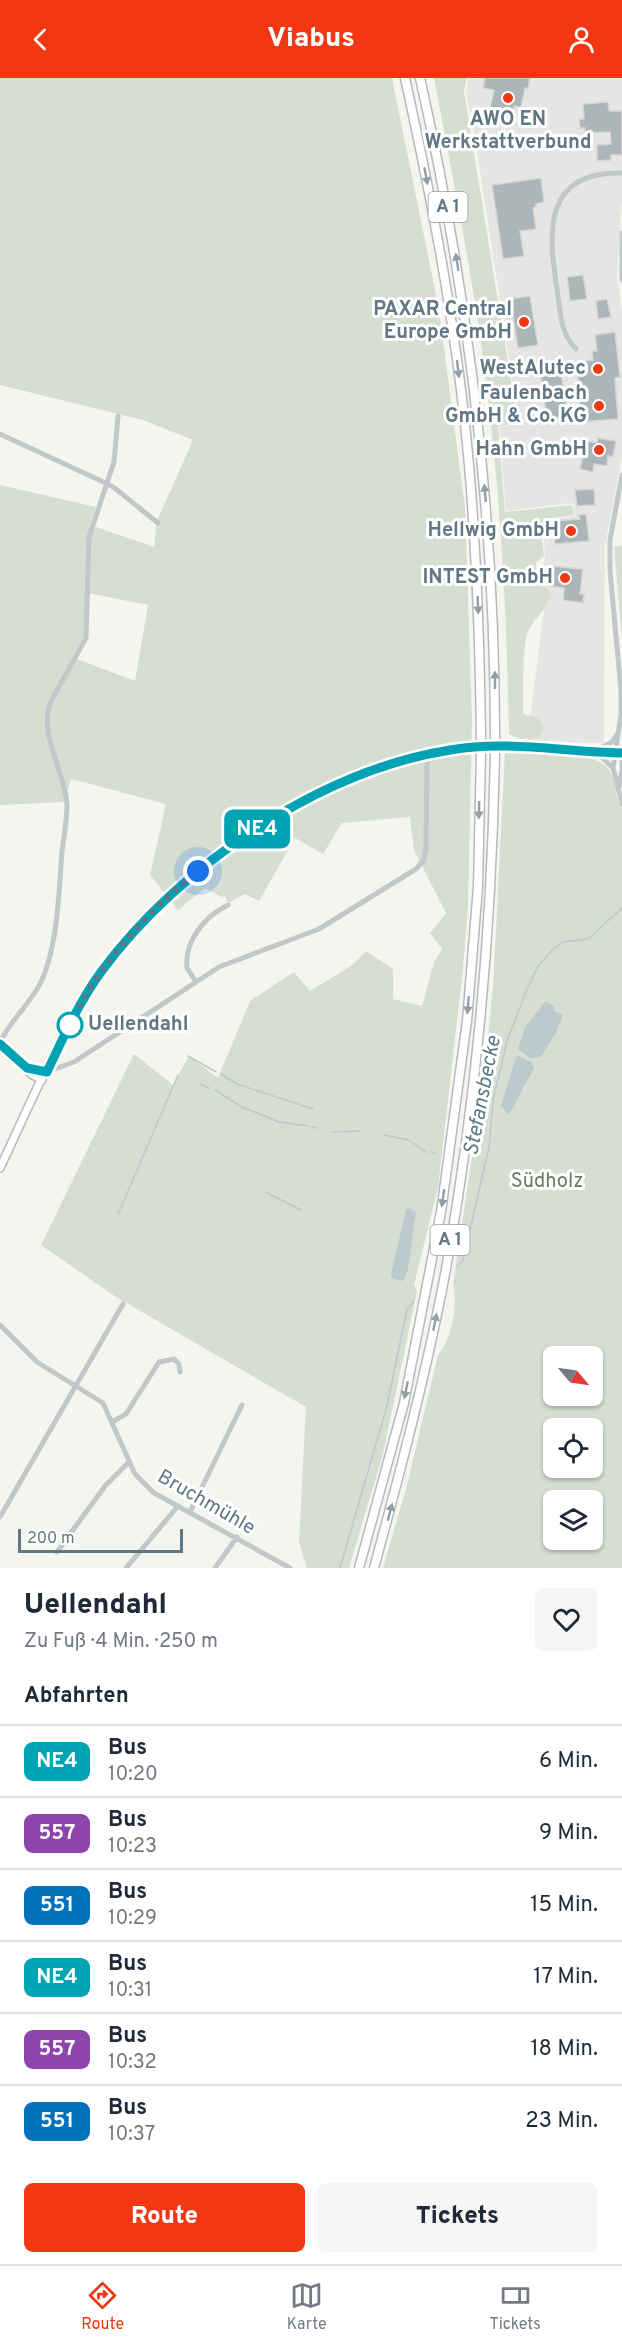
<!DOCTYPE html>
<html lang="de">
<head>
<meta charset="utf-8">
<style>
	body { margin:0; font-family:Overpass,sans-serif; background:#f6f6f7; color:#1f2937; height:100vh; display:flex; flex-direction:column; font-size:22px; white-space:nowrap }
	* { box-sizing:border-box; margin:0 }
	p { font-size:20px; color:#747a83 }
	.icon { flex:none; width:33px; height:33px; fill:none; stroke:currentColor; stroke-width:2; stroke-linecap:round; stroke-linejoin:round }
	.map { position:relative; height:1490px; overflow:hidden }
	.side { display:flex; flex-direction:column; background:#fff; flex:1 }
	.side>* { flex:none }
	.badge { padding:0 12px; border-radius:9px; font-size:21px; line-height:39px }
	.needle { width:39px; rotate:119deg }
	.buttons { position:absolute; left:543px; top:1268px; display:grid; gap:12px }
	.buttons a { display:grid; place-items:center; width:60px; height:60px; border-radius:9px; background:#fff; box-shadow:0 2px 4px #0004; font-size:30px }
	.scale { position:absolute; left:18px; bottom:15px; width:165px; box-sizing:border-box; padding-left:6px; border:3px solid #617784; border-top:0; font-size:16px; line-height:21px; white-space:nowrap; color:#617784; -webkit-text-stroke:4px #fff; paint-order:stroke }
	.you { position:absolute; width:30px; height:30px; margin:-15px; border:4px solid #fff; border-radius:50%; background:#1a73e8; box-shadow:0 0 0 9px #1a73e833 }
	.map>.badge { position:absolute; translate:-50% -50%; box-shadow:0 0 0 3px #fff }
	h2 { padding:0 24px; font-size:22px; line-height:54px }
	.round { display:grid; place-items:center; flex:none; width:63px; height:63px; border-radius:9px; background:#f6f6f7 }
	.summary { display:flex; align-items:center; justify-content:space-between; height:102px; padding:0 24px }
	h1 { font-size:28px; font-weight:800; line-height:45px }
	.cta { display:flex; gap:12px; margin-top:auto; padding:12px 24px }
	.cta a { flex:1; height:69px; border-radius:9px; background:#f23713; color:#fff; font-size:24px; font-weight:800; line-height:69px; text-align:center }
	.cta a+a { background:#f6f6f7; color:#1f2937 }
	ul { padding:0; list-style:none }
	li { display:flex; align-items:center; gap:18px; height:72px; padding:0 24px; border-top:2px solid #e0e1e3 }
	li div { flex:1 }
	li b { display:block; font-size:22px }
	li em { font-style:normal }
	li .badge { min-width:66px; font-weight:700; text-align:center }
	header { display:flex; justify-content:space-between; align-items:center; height:78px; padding:0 24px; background:#f23713; color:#fff; font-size:27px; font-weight:800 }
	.tabs { display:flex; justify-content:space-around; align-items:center; height:84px; border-top:2px solid #e0e1e3; background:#fff; font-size:16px; color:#747a83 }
	.tabs a { display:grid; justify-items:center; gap:3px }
	.tabs .current { color:#f23713 }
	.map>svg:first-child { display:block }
	.built { fill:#e5e6e4 }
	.green { fill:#d6ddd1; fill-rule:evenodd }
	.water { fill:#bccace }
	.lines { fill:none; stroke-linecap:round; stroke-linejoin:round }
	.stream { stroke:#bccace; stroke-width:1.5 }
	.building { fill:#acb6b9; stroke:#d6d6d3; stroke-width:1.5 }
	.major-casing { stroke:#b5babd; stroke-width:10 }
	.highway-casing { stroke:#b6babd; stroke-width:11 }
	.minor { stroke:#c2c7c9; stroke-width:5 }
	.major { stroke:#fff; stroke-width:7 }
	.highway { stroke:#fff; stroke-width:8 }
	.highway-bridge-casing { stroke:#b6babd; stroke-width:11; stroke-linecap:butt }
	.highway-bridge { stroke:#fff; stroke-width:8 }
	.oneway { fill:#90a0a9 }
	.line-casing { stroke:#fff; stroke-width:14 }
	.line { stroke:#00a3b4; stroke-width:9 }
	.walk { stroke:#617784; stroke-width:6; stroke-dasharray:0 10.8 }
	.poi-dot { fill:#f23713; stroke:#fff; stroke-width:2 }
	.stop-dot { fill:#fff; stroke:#00a3b4; stroke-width:3 }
	.labels { text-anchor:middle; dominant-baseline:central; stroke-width:6; stroke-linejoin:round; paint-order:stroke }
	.shield { fill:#fff; stroke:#90a0a9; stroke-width:1.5 }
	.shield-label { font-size:18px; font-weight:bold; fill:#617784 }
	.poi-label { font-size:20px; font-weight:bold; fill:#617784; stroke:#fff; text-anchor:end }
	.stop-label { font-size:20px; font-weight:bold; fill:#617784; stroke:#fff; text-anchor:start }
	.park-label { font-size:20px; fill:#687b60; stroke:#fff }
	.street-label { font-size:20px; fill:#617784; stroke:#fff }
	.water-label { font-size:21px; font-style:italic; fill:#5c7b82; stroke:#fff }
</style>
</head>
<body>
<header><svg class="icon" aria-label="back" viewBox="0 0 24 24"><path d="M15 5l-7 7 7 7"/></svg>Viabus<svg class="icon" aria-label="person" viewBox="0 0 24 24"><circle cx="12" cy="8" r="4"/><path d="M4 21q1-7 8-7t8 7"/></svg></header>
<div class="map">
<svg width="622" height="1490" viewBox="0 0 622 1490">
	<rect width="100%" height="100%" fill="#f5f5f0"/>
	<!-- built -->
	<path class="built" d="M468,0H622V123L617,197L622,234V378L605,468L604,665L527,664L547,509L540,501L545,478L543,450L547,443L575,437L573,425L506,433L499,348L519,346L474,54L466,15Z"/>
	<!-- green -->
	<path class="green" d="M0,0H392L439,232L465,430L472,642L468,828L463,891L438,1109L414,1207L417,1213L383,1376L349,1490H307L299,1464L306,1329L116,1219L41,1167L134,976L173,1007L189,978L218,1000L250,923L294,894L310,913L351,888L366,873L393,891V921L422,928L434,884L442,871L430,855L446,835L414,772L410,739L342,745L323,776L295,760L259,823L245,816L228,825L225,818L222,819L205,810L178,832L150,797L166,726L71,701L64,724L0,727V407L96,429L90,447L154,469L157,443L193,362L143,342L0,307ZM86,488L88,515L148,527L135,603L77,581L71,588L85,560Z
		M434,0H467L464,14L518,345L498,348L505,434L572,427L574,437L546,441L541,450L544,478L536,485L537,499L551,515C548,533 530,542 526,560C522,584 524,611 523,636L538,640L544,648L540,660L521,661L509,656C507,549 502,443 490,337C478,224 455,112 434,0Z
		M622,467V560L614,469Z
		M505,673C529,674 595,671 609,692C617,703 614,719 622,731V1490H383L407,1407L438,1277C452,1260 458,1229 453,1207L484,997L493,910ZM554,1278H592V1317H554ZM554,1350H592V1389H554ZM554,1422H592V1461H554Z"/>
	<!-- water -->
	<path class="water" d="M546,923L554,928V933L563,937L556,954L541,979L530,980L518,971L525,949Z
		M519,978L531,984L534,990L509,1037L501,1028L516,979Z
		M409,1130L417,1134C411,1148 412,1197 402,1203L392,1200L391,1196L406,1132Z"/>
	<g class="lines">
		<!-- stream -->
		<path class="stream" d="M188,978L216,994
			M221,996L237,1006L313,1031
			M200,1006L209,1010
			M215,1012L242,1029L279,1044L309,1048
			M312,1049L317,1050
			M332,1054L359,1053
			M384,1057L409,1062L426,1074
			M431,1074L435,1075
			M265,1114L301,1132
			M118,1136L178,997
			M457,1188L463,1182L489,1069L493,1022L507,963L526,914L537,890L551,873L562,864L588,861L622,830
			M340,1490L387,1328L407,1231L414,1223"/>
	</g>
	<!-- building -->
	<path class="building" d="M485,0H530L528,11L525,10L521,29L514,28L513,35L490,30L494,12L483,10Z
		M608,24L609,33H622V77H611V82L597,83V67L611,66L610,54L585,55V50H580L579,41H584L583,26Z
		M541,100L544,124L536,126V129L533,130L536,151L520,153L524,178L503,181L492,107Z
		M583,197L587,221L570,223L567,199Z
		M530,218L538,267L518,270L510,221Z
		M607,221L611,239L598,241L596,223Z
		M615,254L620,299L615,300L618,341L581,344L577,284L593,282L592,273H597L595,257Z
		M546,281L548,291L560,290L568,338L547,341L540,293L532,294L530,283Z
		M598,360L616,363L613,379L608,378L607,388L594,386L593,394L580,391L586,363L597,365Z
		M594,411L595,427L577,428L575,412Z
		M586,436L589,463L555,466L553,443L580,441L579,437Z
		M550,488L583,491L580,516H584L583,525L563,522L564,510L547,508Z"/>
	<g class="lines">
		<defs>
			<path id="major" d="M0,966L31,996L42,1002
				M27,990L47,994
				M0,1090C30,1026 58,959 97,900C173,787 336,681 473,669C523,665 572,674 622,675"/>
			<path id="highway" d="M405,0C434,132 459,264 470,399C477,486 480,574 481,662
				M420,0C469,218 495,438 495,661
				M359,1490L404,1325L441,1134L467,943L478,809L481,674
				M374,1490C401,1391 427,1292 446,1191C477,1020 492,847 495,673"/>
		</defs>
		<!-- major casing -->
		<use href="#major" class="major-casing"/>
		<!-- highway casing -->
		<use href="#highway" class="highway-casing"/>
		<!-- minor -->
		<path class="minor" d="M622,155V202
			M576,271C560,255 560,232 557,211C548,154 543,93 622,95
			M0,356L112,408L158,445
			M622,397L610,462V493L621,612V636L613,690L622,726
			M622,674V689
			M613,690L595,673L612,664L616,658
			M619,709L622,692
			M196,904L187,890C184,863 205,838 228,827
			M0,964C11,942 30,926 41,904C58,868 59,812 62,773C64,758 67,742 67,727C65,693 39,659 50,625L86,560L89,459L114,384L118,338
			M47,994L74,984L219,889L319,851L416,791L424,782L426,770L427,676
			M0,1247L37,1284L103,1325L135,1396L154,1415L290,1490
			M112,1344L126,1336L159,1284L174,1281L179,1286L180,1294
			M190,1434L242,1327
			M0,1439L123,1226
			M57,1474L105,1408L129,1384
			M126,1490L178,1428
			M215,1490L237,1459"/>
		<!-- major -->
		<use href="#major" class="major"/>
		<!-- highway -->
		<use href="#highway" class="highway"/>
		<defs>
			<path id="highway-bridge" d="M495,661V673
				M481,674V662"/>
		</defs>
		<!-- highway-bridge casing -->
		<use href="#highway-bridge" class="highway-bridge-casing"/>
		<!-- highway-bridge -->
		<use href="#highway-bridge" class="highway-bridge"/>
	</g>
	<!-- one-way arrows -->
	<defs><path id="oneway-solid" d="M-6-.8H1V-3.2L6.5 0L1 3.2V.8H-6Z" transform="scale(1.5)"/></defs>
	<g class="oneway">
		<use href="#oneway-solid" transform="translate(426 98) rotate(79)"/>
		<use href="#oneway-solid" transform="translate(457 184) rotate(-99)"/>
		<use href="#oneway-solid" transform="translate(458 291) rotate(83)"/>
		<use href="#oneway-solid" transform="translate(485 415) rotate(-95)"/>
		<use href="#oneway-solid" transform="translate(478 527) rotate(88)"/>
		<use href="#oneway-solid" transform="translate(495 602) rotate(-90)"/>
		<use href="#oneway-solid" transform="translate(479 732) rotate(91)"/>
		<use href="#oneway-solid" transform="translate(468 927) rotate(95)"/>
		<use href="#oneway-solid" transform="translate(443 1120) rotate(98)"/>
		<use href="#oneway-solid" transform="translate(435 1244) rotate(-79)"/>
		<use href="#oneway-solid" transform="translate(406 1312) rotate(102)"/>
		<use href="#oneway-solid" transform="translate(390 1434) rotate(-75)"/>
	</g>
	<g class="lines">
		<defs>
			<path id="line" d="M0,966L27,990L47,994C63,960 79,924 101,894C179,788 319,693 450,672C508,662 564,674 622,675"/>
		</defs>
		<!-- line casing -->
		<use href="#line" class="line-casing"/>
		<!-- line -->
		<use href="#line" class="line"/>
		<!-- walk -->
		<path class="walk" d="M70,947C97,890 146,834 198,793"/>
	</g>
	<!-- markers -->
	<g class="poi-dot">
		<circle cx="508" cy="20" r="6"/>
		<circle cx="524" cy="244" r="6"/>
		<circle cx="598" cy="291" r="6"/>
		<circle cx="599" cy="328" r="6"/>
		<circle cx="599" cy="372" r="6"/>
		<circle cx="571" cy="453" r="6"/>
		<circle cx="565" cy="500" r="6"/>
	</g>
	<circle class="stop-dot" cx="70" cy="947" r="12"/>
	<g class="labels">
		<!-- shield labels -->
		<g class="shield">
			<rect x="428.5" y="114" width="39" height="30" rx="4.5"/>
			<rect x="430.5" y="1147" width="39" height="30" rx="4.5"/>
		</g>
		<g class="shield-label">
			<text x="448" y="129">A 1</text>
			<text x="450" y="1162">A 1</text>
		</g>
		<!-- poi labels -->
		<g class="poi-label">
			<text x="508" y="42" text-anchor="middle">AWO EN<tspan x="508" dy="23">Werkstattverbund</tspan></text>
			<text x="512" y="232">PAXAR Central<tspan x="512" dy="23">Europe GmbH</tspan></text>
			<text x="586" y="291">WestAlutec</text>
			<text x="587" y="316">Faulenbach<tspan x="587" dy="23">GmbH &amp; Co. KG</tspan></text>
			<text x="587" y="372">Hahn GmbH</text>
			<text x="559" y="453">Hellwig GmbH</text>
			<text x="553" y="500">INTEST GmbH</text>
		</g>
		<!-- stop labels -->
		<g class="stop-label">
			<text x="88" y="947">Uellendahl</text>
		</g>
		<!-- park labels -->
		<g class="park-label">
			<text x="547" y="1104">Südholz</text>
		</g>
		<!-- street labels -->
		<g class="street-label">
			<text transform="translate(206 1425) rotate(30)">Bruchmühle</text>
		</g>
		<!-- water labels -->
		<g class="water-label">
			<text transform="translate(483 1018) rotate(-79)">Stefansbecke</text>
		</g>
	</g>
</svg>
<div class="buttons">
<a><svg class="needle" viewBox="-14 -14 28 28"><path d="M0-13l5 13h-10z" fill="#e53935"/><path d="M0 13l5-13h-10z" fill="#747a83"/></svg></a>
<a><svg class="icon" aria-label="locate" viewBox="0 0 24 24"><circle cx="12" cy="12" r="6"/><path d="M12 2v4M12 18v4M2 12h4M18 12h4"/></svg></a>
<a><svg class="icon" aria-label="layers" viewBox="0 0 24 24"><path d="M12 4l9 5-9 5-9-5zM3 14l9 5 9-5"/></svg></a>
</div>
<div class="scale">200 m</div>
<div class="you" style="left:198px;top:793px"></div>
<b class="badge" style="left:257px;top:751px;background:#00a3b4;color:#fff">NE4</b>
</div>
<section class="side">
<div class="summary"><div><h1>Uellendahl</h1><p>Zu Fuß · 4 Min. · 250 m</p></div><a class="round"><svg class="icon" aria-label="heart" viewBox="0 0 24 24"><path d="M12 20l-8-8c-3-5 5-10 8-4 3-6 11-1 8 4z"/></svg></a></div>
<h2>Abfahrten</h2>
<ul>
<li><span class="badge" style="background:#00a3b4;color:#fff">NE4</span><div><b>Bus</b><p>10:20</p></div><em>6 Min.</em></li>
<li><span class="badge" style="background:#8e44ad;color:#fff">557</span><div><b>Bus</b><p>10:23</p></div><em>9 Min.</em></li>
<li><span class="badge" style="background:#0072bc;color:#fff">551</span><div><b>Bus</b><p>10:29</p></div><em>15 Min.</em></li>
<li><span class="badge" style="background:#00a3b4;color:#fff">NE4</span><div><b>Bus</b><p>10:31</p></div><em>17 Min.</em></li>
<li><span class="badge" style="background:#8e44ad;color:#fff">557</span><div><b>Bus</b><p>10:32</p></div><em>18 Min.</em></li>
<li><span class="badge" style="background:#0072bc;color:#fff">551</span><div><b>Bus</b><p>10:37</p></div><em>23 Min.</em></li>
</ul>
<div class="cta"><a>Route</a><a>Tickets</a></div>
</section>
<nav class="tabs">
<a class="current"><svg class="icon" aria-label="directions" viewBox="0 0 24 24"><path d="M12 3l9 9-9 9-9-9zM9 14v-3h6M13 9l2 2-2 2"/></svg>Route</a>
<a><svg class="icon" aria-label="map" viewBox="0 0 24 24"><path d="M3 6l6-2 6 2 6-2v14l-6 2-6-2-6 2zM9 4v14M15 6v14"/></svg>Karte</a>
<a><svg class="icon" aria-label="tickets" viewBox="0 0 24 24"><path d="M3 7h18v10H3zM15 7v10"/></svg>Tickets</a>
</nav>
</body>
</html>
